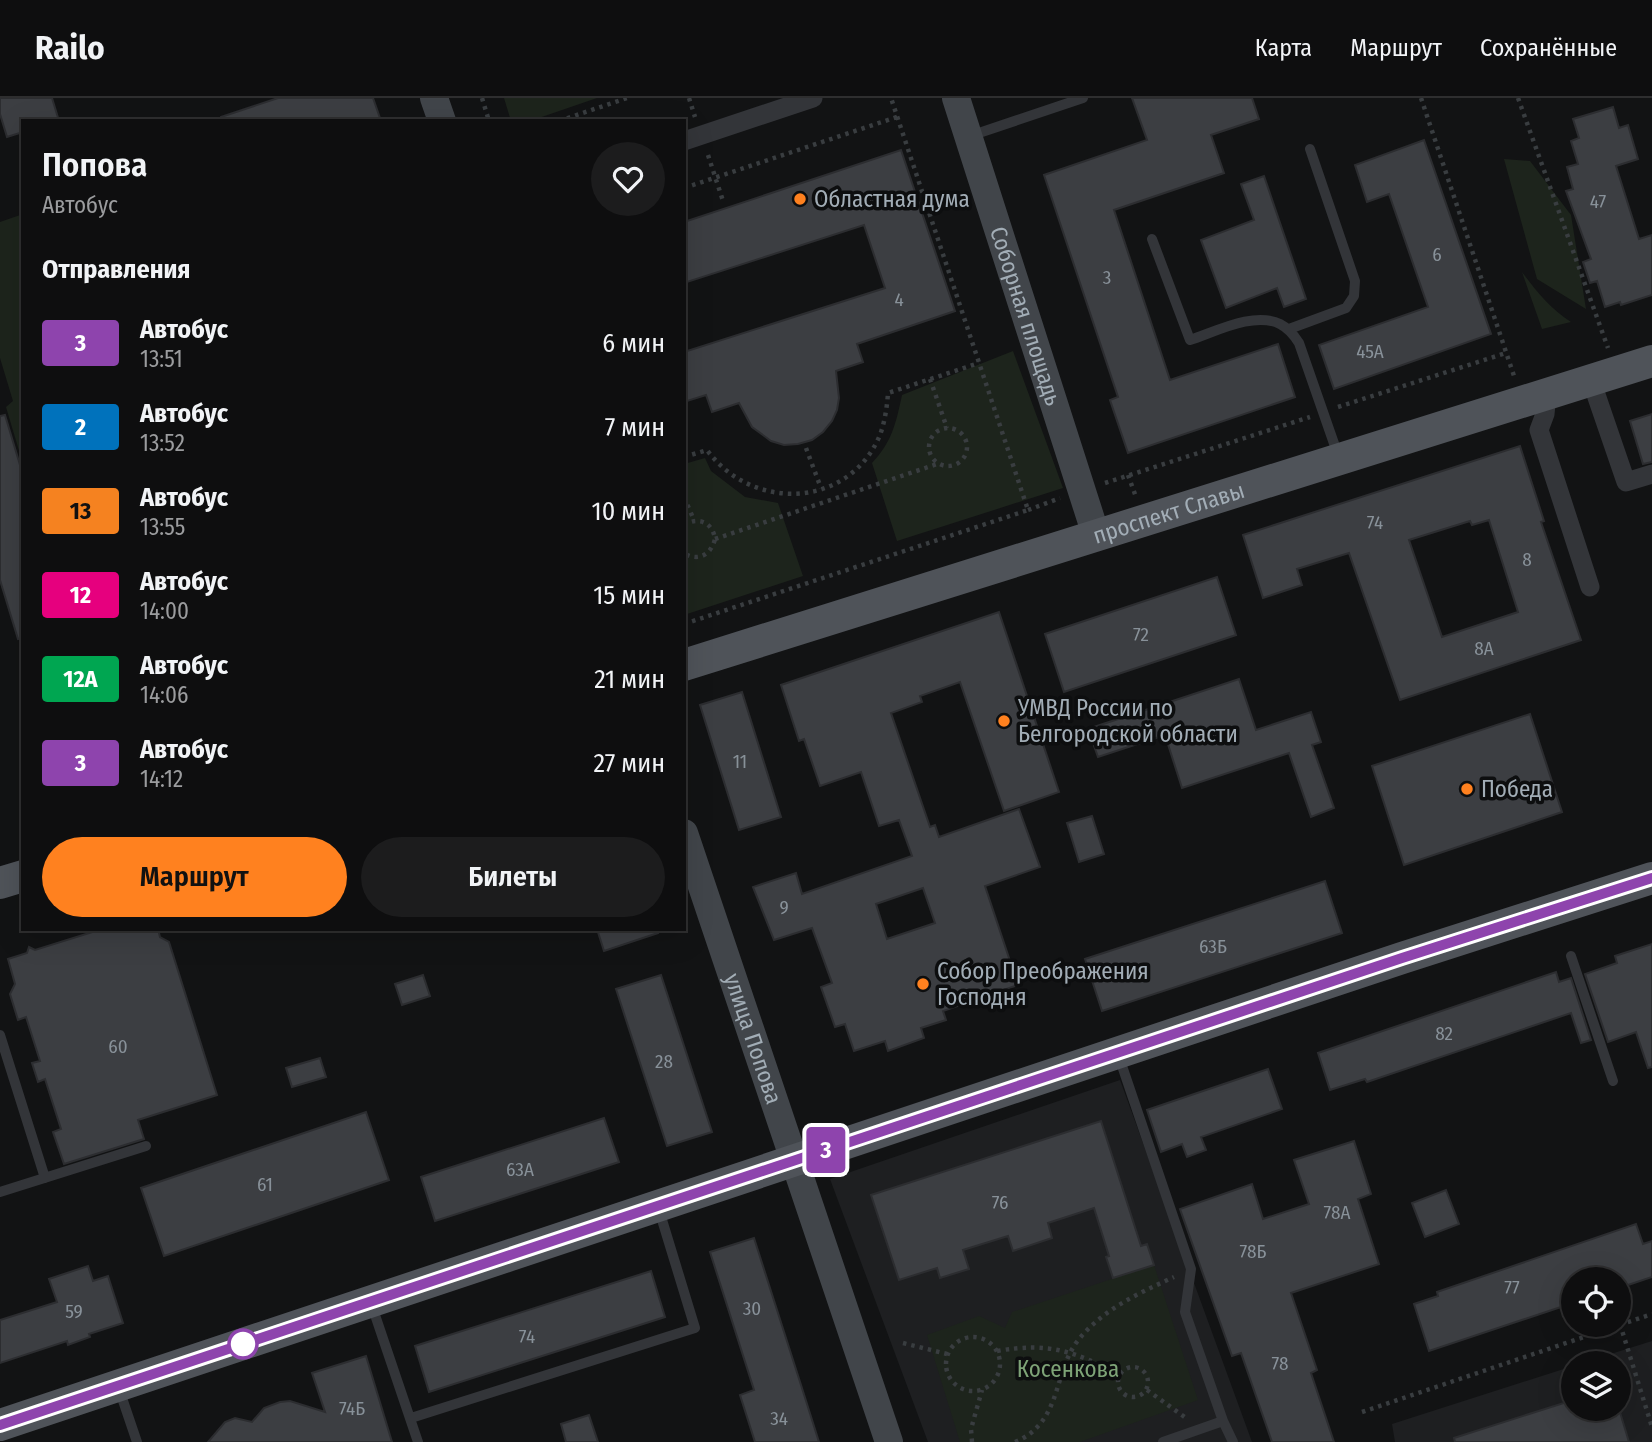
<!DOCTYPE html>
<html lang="ru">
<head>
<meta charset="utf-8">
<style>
	body { margin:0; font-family:"Fira Sans Condensed",sans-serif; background:#1c1c1d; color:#f1f3f6; height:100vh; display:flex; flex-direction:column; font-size:26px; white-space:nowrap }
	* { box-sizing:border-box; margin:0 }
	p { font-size:23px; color:#9b9c9e }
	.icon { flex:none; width:38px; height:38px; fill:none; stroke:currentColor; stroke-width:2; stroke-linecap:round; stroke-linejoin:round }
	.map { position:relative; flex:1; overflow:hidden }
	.drawer { position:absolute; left:21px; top:21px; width:665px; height:812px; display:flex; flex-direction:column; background:#0e0e0f; border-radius:0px; box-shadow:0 7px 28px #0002,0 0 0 2px #2e2e2f }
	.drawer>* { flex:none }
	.badge { padding:0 14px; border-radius:5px; font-size:24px; line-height:46px }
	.fabs { position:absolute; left:1561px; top:1169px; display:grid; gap:14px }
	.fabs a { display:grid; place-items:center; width:70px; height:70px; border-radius:50%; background:#0e0e0f; box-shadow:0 7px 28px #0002,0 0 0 2px #2e2e2f; font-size:35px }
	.map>.badge { position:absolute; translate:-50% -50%; box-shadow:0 0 0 4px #fff }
	h2 { padding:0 21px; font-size:26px; line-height:63px }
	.round { display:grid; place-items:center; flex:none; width:74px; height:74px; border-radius:37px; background:#1c1c1d }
	.summary { display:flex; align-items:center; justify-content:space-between; height:119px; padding:0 21px }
	h1 { font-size:33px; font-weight:600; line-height:52px }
	.action { display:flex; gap:14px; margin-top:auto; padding:14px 21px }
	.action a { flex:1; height:80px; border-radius:42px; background:#ff811f; color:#111; font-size:28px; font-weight:600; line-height:80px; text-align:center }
	.action a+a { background:#1c1c1d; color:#f1f3f6 }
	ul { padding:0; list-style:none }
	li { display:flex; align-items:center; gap:21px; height:84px; padding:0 21px }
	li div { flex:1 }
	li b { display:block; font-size:26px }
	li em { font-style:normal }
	li .badge { min-width:77px; font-weight:700; text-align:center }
	header { display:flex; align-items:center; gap:42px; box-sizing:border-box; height:98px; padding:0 35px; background:#0e0e0f; border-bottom:2px solid #2e2e2f }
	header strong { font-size:33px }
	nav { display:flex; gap:38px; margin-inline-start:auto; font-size:24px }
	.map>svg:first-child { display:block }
	.built { fill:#1e1f21 }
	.green { fill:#1d241c }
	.building { fill:#3c3e42; stroke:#2c2d30; stroke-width:2; fill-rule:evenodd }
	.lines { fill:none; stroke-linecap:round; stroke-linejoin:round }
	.path { stroke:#393d40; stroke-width:4.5; stroke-dasharray:3.5 5; stroke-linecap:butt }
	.lane { stroke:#333539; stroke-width:10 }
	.street { stroke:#333539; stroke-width:19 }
	.secondary { stroke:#41454a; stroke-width:28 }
	.primary { stroke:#4f5359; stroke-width:32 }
	.line-casing { stroke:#fff; stroke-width:16 }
	.line { stroke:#8e44ad; stroke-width:10 }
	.poi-dot { fill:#ff811f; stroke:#0d0e0f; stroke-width:2.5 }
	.stop-dot { fill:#fff; stroke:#8e44ad; stroke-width:3.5 }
	.labels { text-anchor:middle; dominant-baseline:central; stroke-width:7; stroke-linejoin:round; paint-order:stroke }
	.number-label { font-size:19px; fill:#889199 }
	.poi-label { font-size:23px; fill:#a2adb6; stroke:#0d0e0f; text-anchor:start }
	.street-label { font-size:23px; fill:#a2adb6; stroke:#0d0e0f }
	.park-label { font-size:23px; fill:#7ea377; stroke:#0d0e0f }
</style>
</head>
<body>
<header>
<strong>Railo</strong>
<nav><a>Карта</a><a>Маршрут</a><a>Сохранённые</a></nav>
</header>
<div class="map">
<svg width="1652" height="1344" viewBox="0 0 1652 1344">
	<rect width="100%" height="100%" fill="#121314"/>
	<!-- built -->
	<path class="built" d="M1120,982L1252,1344H928L830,1081Z
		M1652,1243V1344H1395L1392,1326L1573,1268V1311H1619V1265H1582Z"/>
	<!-- green -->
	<path class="green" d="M504,0H597L530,23H511Z
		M1504,61L1530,63L1571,117L1586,211L1537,181Z
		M23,116V366L6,309L13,303L0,260V124Z
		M1522,174C1537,194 1550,210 1571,224L1542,231Z
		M1013,253L1063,390L897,443L872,365C892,344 896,325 902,297Z
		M705,360L711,373L745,399L778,405L803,478L684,517V366Z
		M1154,1167L1198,1302L1080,1344H960L927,1237L979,1218L1005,1230L1012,1214Z"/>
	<!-- building -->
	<path class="building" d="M0,0H52L59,23H23V34L7,39L0,16Z
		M278,0H373L381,23H221V19Z
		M1132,0H1252L1259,21L1211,37L1224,75L1114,112L1170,282L1278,246L1295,299L1128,355L1110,302L1118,299L1044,77L1147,42Z
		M1613,9L1619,30L1628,27L1638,61L1616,68L1639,141L1652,137V197L1621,207L1620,204L1605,209L1597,183L1590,185L1583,164L1591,161L1566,93L1573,91L1567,69L1578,66L1571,43L1579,40L1573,21Z
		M1424,42L1491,236L1334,291L1319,247L1428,209L1389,96L1367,104L1355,67Z
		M901,52L955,213L857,246L863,264L836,273L839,300L837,312L832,323L823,334L812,342L798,346L784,347L771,343L752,329L739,305L712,314L706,297L684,304V254L885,190L864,127L684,185V124Z
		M1264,78L1306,201L1284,209L1277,190L1226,210L1201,142L1254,122L1241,86Z
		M1652,316V364L1643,366L1630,323Z
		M5,317L23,377V540L18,541L0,482V318Z
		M1520,348L1544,423L1541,424L1581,542L1400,602L1349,455L1297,471L1302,487L1263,500L1243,437ZM1489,422L1518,514L1442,539L1409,442L1470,423L1472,427Z
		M1217,479L1236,537L1064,594L1045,536Z
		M999,514L1059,694L1004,713L960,584L920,598L922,604L891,615L930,729L935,727L939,739L1019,711L1040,769L985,788L1018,887L943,913L946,922L921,930L924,940L888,953L885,943L854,953L845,926L835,929L821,889L832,885L812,830L774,842L753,789L796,775L802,796L912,758L899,722L879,728L861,674L820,688L804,641L799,643L781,587ZM923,790L935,825L887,841L876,806Z
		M1239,581L1256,632L1311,614L1321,644L1312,647L1334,710L1311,719L1289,655L1182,690L1165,637L1098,659L1088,631Z
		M742,594L781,719L739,732L700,607Z
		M1530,616L1562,714L1404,767L1372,668Z
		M1092,718L1104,756L1079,764L1067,725Z
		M1325,783L1342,835L1102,913L1085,861Z
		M102,831H158L160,839L169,844L217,997L138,1022L144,1041L64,1066L53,1034L61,1031L45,981L38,984L32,965L40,963L26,919L18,922L10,896L15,886L8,861L27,855L29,849L35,852Z
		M597,831H657L658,835L604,853Z
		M1652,846V969L1648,970L1636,934L1608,944L1585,876L1617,865L1615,858Z
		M1556,874L1559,884L1571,880L1591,942L1581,945L1571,915L1367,984L1365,981L1330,992L1318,955Z
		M423,877L430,898L402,907L395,886Z
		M661,877L712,1034L667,1048L616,891Z
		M320,960L326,979L292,989L286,970Z
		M1268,971L1282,1011L1201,1039L1206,1052L1187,1059L1182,1046L1161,1054L1147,1012Z
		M366,1014L389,1082L164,1158L141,1090Z
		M604,1020L619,1064L435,1123L421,1079Z
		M1101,1023L1141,1148L1147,1146L1154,1167L1113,1180L1106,1159L1109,1158L1094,1110L1048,1125L1052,1140L1013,1153L1008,1138L963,1152L969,1171L940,1180L937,1170L899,1182L871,1097Z
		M1354,1043L1371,1096L1358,1101L1379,1166L1291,1195L1317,1272L1311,1275L1334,1344H1272L1241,1255L1232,1258L1180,1111L1252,1086L1263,1121L1309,1106L1294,1062Z
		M1446,1092L1459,1126L1425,1139L1412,1105Z
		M1636,1126L1643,1146L1652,1143V1179L1619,1190V1181H1573V1205L1429,1253L1414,1206L1438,1198L1437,1194Z
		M754,1140L801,1287L819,1344H755L740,1297L754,1292L710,1154Z
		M88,1168L93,1183L108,1178L123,1225L89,1236L90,1239L68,1247L67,1243L0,1265V1222L57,1204L49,1181Z
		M651,1173L665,1219L429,1294L415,1248Z
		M366,1258L392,1344H208L225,1324L235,1320L252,1324L264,1310L280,1304L290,1303L325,1314L312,1275Z
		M1573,1302V1311H1619L1629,1344H1455L1454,1340Z
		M589,1317L598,1344H566L561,1326Z"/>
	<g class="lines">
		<!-- path -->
		<path class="path" d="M482,0L489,23
			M689,0L695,19
			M1421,0L1514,278
			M1518,0L1608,250
			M559,23L627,0
			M708,57L723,103
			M684,90L897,19
			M930,281L947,330
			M1338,309L1506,255
			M929 349a19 19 0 1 1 38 0a19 19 0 1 1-38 0Z
			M806,350L821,390
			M684,359L707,352C752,414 849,411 880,337C885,323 887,309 888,295L979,265
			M1128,377L1136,399
			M1105,385L1310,319
			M684,399L694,422
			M1028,412L1060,400
			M684,427C699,418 713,425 715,441C711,457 698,464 684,455
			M715,441L940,365
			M684,526L1028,412L891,0
			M1620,1226L1652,1329
			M946 1266a27 27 0 1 1 54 0a27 27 0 1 1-54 0Z
			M903,1245L947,1256
			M997,1253C1050,1244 1072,1253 1119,1276
			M1118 1284a15 15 0 1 1 30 0a15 15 0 1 1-30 0Z
			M1147,1292L1186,1320
			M1362,1314L1652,1216
			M972,1344L971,1331L982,1292
			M1015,1344C1061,1325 1053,1278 1076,1245C1101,1212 1137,1196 1174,1179"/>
		<!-- lane -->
		<path class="lane" d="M970,38L1083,0
			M1152,141L1190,242C1215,234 1254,213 1280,226C1288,230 1294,237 1299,245L1338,357
			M1289,231L1346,210L1354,198L1355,183L1310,51
			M1571,858L1613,983
			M0,937L45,1080
			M1119,959L1191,1171L1185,1214L1223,1323L1163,1344
			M0,1094L146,1048
			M372,1208L418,1344
			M119,1291L137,1344
			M411,1320L695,1230L659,1112
			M1223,1323L1233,1344"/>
		<!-- street -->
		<path class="street" d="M684,43L813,0
			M1591,282L1626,384L1652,376
			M1547,296L1545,316L1539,332L1590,489"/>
		<!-- secondary -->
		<g class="secondary">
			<path d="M434,0L442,23"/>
			<path id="s1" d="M956,0L1096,437"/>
			<path id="s2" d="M684,735L889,1344"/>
		</g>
		<!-- primary -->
		<g class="primary">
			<path id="s3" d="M684,567L1652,263"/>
			<path d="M0,785L23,778"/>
			<path d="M0,1327L1402,860L1652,780"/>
		</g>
	</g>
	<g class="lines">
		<defs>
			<path id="line" d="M0,1327L1402,860L1652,780"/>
		</defs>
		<!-- line casing -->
		<use href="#line" class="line-casing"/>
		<!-- line -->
		<use href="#line" class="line"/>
	</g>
	<!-- markers -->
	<g class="poi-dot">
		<circle cx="800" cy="101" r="7"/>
		<circle cx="1004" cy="623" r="7"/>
		<circle cx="1467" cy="691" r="7"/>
		<circle cx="923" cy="886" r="7"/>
	</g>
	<circle class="stop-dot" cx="243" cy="1246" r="14"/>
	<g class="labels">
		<!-- number labels -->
		<g class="number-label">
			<text x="1598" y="103">47</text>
			<text x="1437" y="156">6</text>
			<text x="1107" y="179">3</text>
			<text x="899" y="201">4</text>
			<text x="1370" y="253">45А</text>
			<text x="1375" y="424">74</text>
			<text x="1527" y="461">8</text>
			<text x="1141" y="536">72</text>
			<text x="1484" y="550">8А</text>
			<text x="740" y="663">11</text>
			<text x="784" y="809">9</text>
			<text x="1213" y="848">63Б</text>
			<text x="1444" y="935">82</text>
			<text x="118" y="948">60</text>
			<text x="664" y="963">28</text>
			<text x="520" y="1071">63А</text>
			<text x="265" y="1086">61</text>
			<text x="1000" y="1104">76</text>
			<text x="1337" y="1114">78А</text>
			<text x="1253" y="1153">78Б</text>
			<text x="1512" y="1189">77</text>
			<text x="752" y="1210">30</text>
			<text x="74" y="1213">59</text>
			<text x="527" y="1238">74</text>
			<text x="1280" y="1265">78</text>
			<text x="352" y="1310">74Б</text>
			<text x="779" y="1320">34</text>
		</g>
		<!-- poi labels -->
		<g class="poi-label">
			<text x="814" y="101">Областная дума</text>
			<text x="1018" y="610">УМВД России по<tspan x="1018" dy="26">Белгородской области</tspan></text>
			<text x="1481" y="691">Победа</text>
			<text x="937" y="873">Собор Преображения<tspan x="937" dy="26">Господня</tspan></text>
		</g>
		<!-- street labels -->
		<g class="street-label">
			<text stroke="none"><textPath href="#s1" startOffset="229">Соборная площадь</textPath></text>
			<text stroke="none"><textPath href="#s3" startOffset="508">проспект Славы</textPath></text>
			<text stroke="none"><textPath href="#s2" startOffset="217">улица Попова</textPath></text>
		</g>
		<!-- park labels -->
		<g class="park-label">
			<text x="1068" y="1271">Косенкова</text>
		</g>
	</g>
</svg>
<div class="fabs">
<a><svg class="icon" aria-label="locate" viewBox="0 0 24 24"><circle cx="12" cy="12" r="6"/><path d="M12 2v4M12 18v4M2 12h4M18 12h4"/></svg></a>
<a><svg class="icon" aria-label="layers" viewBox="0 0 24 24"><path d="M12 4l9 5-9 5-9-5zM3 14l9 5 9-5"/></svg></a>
</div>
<b class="badge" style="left:826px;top:1052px;background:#8e44ad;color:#fff">3</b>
<section class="drawer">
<div class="summary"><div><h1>Попова</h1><p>Автобус</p></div><a class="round"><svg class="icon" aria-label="heart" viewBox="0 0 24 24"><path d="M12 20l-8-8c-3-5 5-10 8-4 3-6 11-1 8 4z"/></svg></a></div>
<h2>Отправления</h2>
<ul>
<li><span class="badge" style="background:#8e44ad;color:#fff">3</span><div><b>Автобус</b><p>13:51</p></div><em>6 мин</em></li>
<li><span class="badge" style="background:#0072bc;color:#fff">2</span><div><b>Автобус</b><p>13:52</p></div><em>7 мин</em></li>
<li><span class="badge" style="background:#f58220;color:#111">13</span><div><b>Автобус</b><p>13:55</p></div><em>10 мин</em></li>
<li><span class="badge" style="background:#e6007e;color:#fff">12</span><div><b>Автобус</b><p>14:00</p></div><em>15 мин</em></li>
<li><span class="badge" style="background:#00a651;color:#fff">12А</span><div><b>Автобус</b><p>14:06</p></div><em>21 мин</em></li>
<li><span class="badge" style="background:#8e44ad;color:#fff">3</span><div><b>Автобус</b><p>14:12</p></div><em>27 мин</em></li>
</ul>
<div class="action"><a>Маршрут</a><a>Билеты</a></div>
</section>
</div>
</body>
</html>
